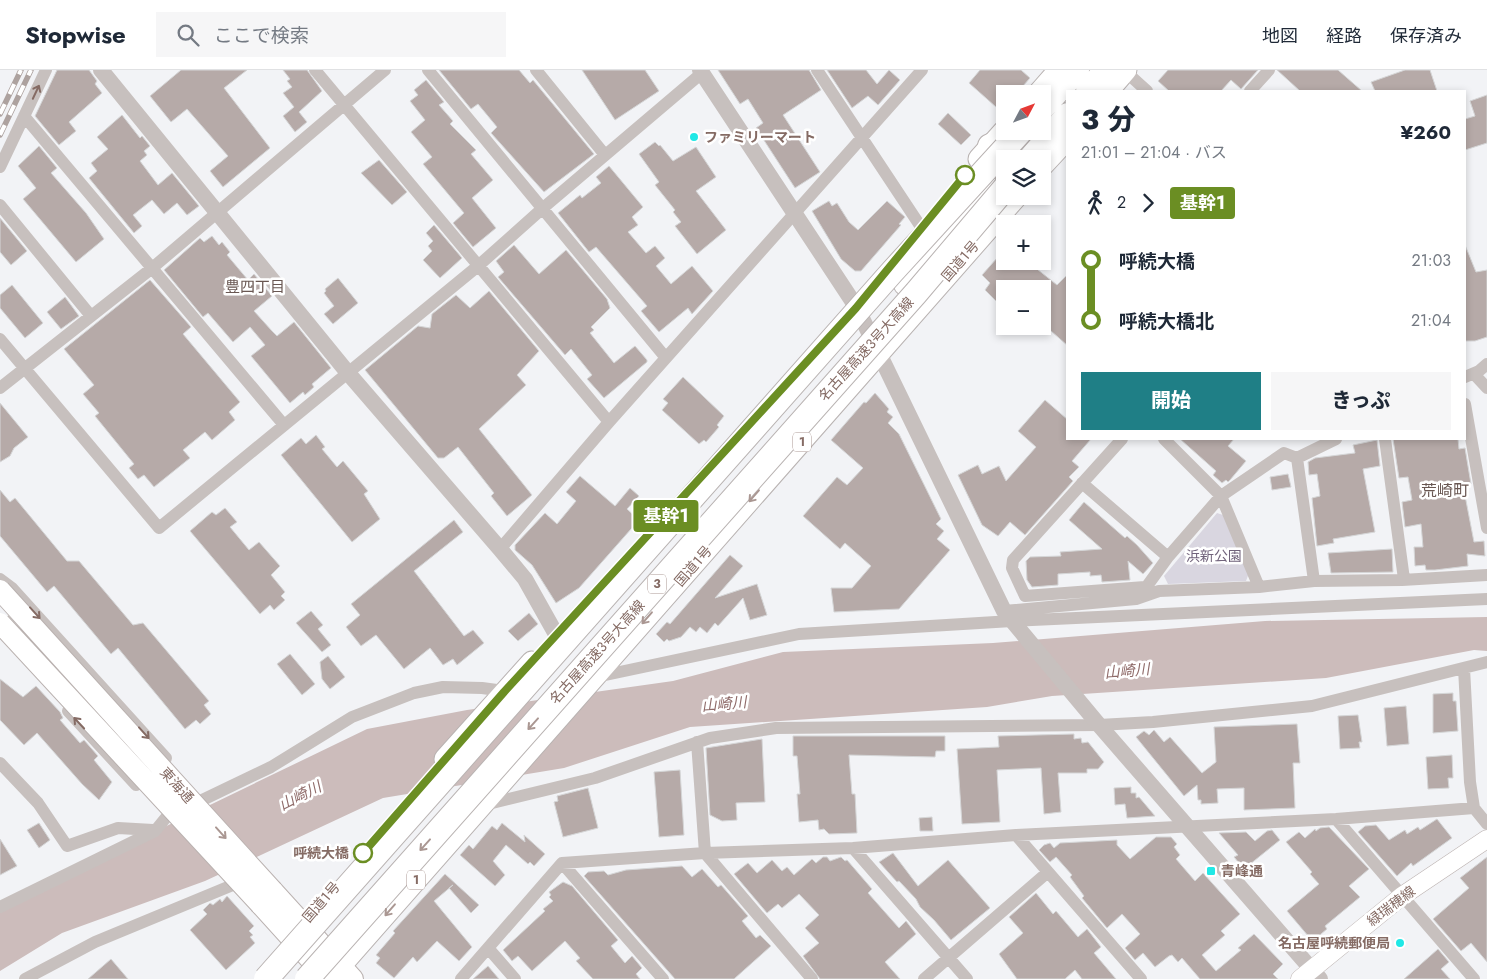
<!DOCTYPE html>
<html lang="ja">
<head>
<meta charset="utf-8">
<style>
	body { margin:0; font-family:Jost,"Noto Sans JP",sans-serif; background:#f6f6f7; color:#1f2937; height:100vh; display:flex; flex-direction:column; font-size:19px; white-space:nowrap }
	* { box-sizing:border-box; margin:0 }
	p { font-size:16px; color:#747a83 }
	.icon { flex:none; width:28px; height:28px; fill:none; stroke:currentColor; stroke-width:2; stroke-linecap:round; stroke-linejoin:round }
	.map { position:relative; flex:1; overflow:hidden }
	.details { position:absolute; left:1066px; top:20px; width:400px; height:350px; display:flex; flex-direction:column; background:#fff; border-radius:0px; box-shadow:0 2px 8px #0003 }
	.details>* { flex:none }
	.badge { padding:0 10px; border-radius:4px; font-size:18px; line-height:32px }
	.needle { width:32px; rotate:49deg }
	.fabs { position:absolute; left:996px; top:15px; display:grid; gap:10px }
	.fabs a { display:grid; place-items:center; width:55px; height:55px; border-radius:0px; background:#fff; box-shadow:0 2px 8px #0003; font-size:25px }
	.map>.badge { position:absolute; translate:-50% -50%; box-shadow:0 0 0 2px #fff }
	.legs { display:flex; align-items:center; gap:8px; height:55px; padding:0 15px; font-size:16px }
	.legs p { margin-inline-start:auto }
	.overview { display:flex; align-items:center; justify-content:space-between; height:85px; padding:0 15px }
	h1 { font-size:28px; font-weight:800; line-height:38px }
	.primary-button { display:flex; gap:10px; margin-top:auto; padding:10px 15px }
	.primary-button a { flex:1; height:58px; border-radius:0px; background:#1f7f86; color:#fff; font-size:20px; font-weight:800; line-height:58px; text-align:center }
	.primary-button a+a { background:#f6f6f7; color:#1f2937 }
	ul { padding:0 15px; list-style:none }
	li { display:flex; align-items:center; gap:18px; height:60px; font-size:19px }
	li i { display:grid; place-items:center; width:8px; height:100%; margin:0 6px; background:currentColor }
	li i::after { content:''; width:12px; height:12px; margin:-6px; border:4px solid; border-radius:50%; background:#fff }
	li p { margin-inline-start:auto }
	li:first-child i { background:linear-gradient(#0000 50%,currentColor 0) }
	li:last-child i { background:linear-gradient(currentColor 50%,#0000 0) }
	header { display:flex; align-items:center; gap:30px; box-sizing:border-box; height:70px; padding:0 25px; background:#fff; border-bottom:1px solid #e0e1e3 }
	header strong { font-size:24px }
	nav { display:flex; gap:28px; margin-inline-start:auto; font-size:18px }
	.search { width:350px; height:45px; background:#f6f6f7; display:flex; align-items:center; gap:12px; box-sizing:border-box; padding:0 18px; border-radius:0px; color:#747a83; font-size:19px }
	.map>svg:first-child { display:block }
	.green { fill:#d9d6e0 }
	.water { fill:#ccbcbb }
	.building { fill:#b6aaa8; stroke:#d5d6d7 }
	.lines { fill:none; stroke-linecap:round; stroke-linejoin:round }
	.secondary-casing { stroke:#bcb3b1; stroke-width:19 }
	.primary-casing { stroke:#bab2b0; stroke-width:22 }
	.trunk-casing { stroke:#b9b3b2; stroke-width:23 }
	.motorway-casing { stroke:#b9b3b2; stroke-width:26 }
	.minor { stroke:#c7c0be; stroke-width:12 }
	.tertiary { stroke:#c7c0be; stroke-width:16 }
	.secondary { stroke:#fff; stroke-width:18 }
	.primary { stroke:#fff; stroke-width:20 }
	.trunk { stroke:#fff; stroke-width:21 }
	.motorway { stroke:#fff; stroke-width:24 }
	.rail-casing { stroke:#ada29f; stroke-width:5.5 }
	.rail { stroke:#fff; stroke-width:4; stroke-dasharray:11; stroke-linecap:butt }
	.primary-bridge-casing { stroke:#bab2b0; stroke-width:22; stroke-linecap:butt }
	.motorway-bridge-casing { stroke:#b9b3b2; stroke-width:26; stroke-linecap:butt }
	.primary-bridge { stroke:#fff; stroke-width:20 }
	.motorway-bridge { stroke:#fff; stroke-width:24 }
	.oneway { stroke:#856b64 }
	.oneway2 { stroke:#aa9792 }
	.line-1-casing { stroke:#fff; stroke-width:11 }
	.line-1 { stroke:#6b8e23; stroke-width:8 }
	.poi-dot { fill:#20e8e6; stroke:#fff; stroke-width:2 }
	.stop-1-dot { fill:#fff; stroke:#6b8e23; stroke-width:2.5 }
	.labels { text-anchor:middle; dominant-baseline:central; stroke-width:5; stroke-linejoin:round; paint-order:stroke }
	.shield { fill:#fff; stroke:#aa9792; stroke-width:1 }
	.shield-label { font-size:12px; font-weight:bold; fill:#856b64 }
	.poi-label { font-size:14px; font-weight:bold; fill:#856b64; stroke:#fff; text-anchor:start }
	.street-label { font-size:14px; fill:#856b64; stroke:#fff }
	.park-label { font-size:14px; fill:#71637b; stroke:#fff }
	.stop-label { font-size:14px; font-weight:bold; fill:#856b64; stroke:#fff; text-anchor:end }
	.neighbourhood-label { font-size:15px; fill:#695752; stroke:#fff }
	.water-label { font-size:15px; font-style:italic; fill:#8f6b69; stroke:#fff }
	.quarter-label { font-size:16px; fill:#695752; stroke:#fff }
</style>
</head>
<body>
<header>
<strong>Stopwise</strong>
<div class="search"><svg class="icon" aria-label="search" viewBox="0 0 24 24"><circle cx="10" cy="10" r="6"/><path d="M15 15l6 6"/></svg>ここで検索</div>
<nav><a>地図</a><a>経路</a><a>保存済み</a></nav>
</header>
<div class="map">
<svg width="1487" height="909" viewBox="0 0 1487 909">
	<rect width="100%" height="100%" fill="#f2f3f6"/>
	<!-- green -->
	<path class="green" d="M1217,443L1226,446L1249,503L1246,511L1168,514L1164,506Z"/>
	<!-- water -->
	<path class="water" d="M1487,547V581L1474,580L1326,608L1052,626L987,637L690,657L564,698L383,728L205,811L62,863L0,901V843L36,819L367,659L467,640L673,611L783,582L993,573L1265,551Z"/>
	<!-- building -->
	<path class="building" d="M57,0H89L97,11L95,14L102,23L69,52L76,61L59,75L35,46Z
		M181,0H247L224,18L270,78L223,117L210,101L228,86L187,39L171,52L150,26Z
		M283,0H307L322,21L299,42L307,52L295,62L283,46L294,37L283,23L292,17L287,11L290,9Z
		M439,0H519L530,13L533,10L594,84L544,122L491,63L497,57L478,34L471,39Z
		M582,0H645L659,21L615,50Z
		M718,0H809L821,20L783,45L820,102L795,118L756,58L763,53L748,29L740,34Z
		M827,0H866L877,14L889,0L900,10L878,35L868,26L852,38Z
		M980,0H1021L1030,8L1016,24H1005V45L969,13Z
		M1168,0H1258L1241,19L1231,10L1221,21H1169L1158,11Z
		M1277,0H1338L1362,21H1300Z
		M1405,0H1430L1437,21H1375L1371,12Z
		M426,10L444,32L439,35L453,51L450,54L476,80L471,84L493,110L472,128L496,158L473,177L453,153L464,143L423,94L432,87L411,62L425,50L410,31L418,25L414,20Z
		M1487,25V73L1465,80V49L1475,46L1470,31Z
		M948,43L971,65L961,75L938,54Z
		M122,45L140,68L142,66L150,76L144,81L147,85L140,91L158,115L172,103L199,136L187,145L177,133L164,144L152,130L133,145L142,156L134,163L89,108L97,101L91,93L108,79L97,67Z
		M655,72L659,76L660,75L673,91L696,77L716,107L696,121L726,160L697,184L675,156L681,152L673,142L675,140L655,115L659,112L639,84Z
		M39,76L57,98L51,103L86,143L104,169L76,192L23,129L36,118L18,96Z
		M379,90L407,122L392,135L361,103Z
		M609,96L643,137L632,147L638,155L628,162L646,183L655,176L665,188L656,196L671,214L692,196L713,221L692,244L688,238L659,262L641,241L647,236L596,177L589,182L558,143L580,125L582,128L601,113L596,107Z
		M829,131L832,136L837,133L849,152L858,160L887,131L905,147L899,154L901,155L861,201H855L841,189L812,141Z
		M0,148L27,181L11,195L0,182Z
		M434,155L462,188L440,208L423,190L432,181L428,176L433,171L426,163Z
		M212,166L219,175L222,172L230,182L227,185L248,210L254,204L272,226L254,241L272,261L277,266L294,252L331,298L312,314L314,317L305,325L303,322L290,333L251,286L265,275L250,257L233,272L208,243L203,247L164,200L200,168L204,172Z
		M514,175L539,204L566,180L607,229L610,238L591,257L594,260L590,263L614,293L635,276L647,290V292L604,328L587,309L592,305L571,279L565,285L498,207L504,202L496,191Z
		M1465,175L1476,202L1487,200V267L1475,271H1465Z
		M1005,179V191H1027L1057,215L1068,204V276L1042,253V219H1005V240L985,220L990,213L982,205Z
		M338,208L358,233L333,254L324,244L334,236L324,223L326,221L325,219Z
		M150,210L191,257L183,264L240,332L229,342L235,350L212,370L205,362L183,380L190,388L154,417L144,405L138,409L129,398L134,394L95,346L99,343L83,324L94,315L64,279Z
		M12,215L43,253L25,268L0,238V225Z
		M489,221L539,281L517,305L526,315L479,359L532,425L507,446L491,426L494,423L458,377L444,388H438L365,300L418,256L430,258L432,244L456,225L470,238Z
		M65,227L79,246L61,259L47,242Z
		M683,307L724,346L717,355L719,357L706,372L704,370L699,374L662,340L668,333L663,329Z
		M875,323L889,339L887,342L893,347L888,353L899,364L941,449L936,454L944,461L937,469L950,480L899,539L834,542L831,518H852L871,496L845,473L840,479L803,446L837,407L847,415L863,398L831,370L864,332L866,333Z
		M1045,330L1068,350V369H1091L1072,391L1079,397L1069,407L1073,411L1025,465L1010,452L998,466L982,455L958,405L978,395L982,404L999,396L1006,411L1036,377L1018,361Z
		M0,333L28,367L14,378L10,386L0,392Z
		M316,365L325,377L322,379L337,397L343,391L368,421L364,424L380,449L352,472L281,385L301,368L306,374Z
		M1180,369H1234L1228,376L1246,391L1230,410L1228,412L1226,410L1222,413L1213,405L1216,401Z
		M1393,369H1458L1459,379L1465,378L1471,414L1463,415L1474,472L1484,471L1485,486L1467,484L1468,496L1435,500H1426L1425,495L1415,496L1414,477H1423L1421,454L1405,457L1402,432L1412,430L1408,407L1399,408Z
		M1377,370L1380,396L1363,399L1375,462L1333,469L1334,473L1317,476L1312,428L1320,426L1317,404L1309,405L1308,392L1315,388L1355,383L1353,375Z
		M1288,404L1291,417L1272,420L1270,407Z
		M580,406L615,436L630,418L639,426L627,439L639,450L579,518L556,533L532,495L515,480V475L545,443L557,454L576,431L566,422Z
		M0,420L10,432L15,428L67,491H79L133,555L143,553L209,631L204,635L211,644L200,654L196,650L185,659L118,578L111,584L54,516L47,522L0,466Z
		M1084,432L1125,468L1127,466L1137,475L1153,493L1143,504L1128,491L1130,510L1102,512L1101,505L1090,506V502L1058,504V515L1032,517L1027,510L1026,491L1030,487L1061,486L1060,482L1102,479L1069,450Z
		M225,438L237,452L230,457L249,480L259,472L280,496L271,505L285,522L281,526L285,530L274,540L270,535L260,544L190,461L212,442L216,445Z
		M454,450L463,462L414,501L464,566L473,560L484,573L457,595L453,589L443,595L430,578L404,599L376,565L361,576L346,557L360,545L351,534Z
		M1392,479L1393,502L1331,503L1328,483Z
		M730,485L743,496L715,528L757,514L767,545L750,550L743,528L718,556L715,553L707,563L700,557L696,562L690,557L681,567L669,571L667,569L664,572L656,564L667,552L670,554Z
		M311,541L323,555L318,559L331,575L322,582L296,553Z
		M529,543L538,554L518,571L508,561Z
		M290,584L315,614L302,625L277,594Z
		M328,586L345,607L330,619L322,609L320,592Z
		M0,609L23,627L36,616L60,642L63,648L60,650L80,673L84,670L98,686L94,690L112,712L99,730L82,714L37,663L24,675L0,650Z
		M1453,623V631H1456L1458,661L1433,663V624Z
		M1406,636L1409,674L1387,676L1384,638Z
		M1358,645L1362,672H1359L1360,678L1340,679L1338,646Z
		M1297,654L1300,693H1293L1295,738L1244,740V718L1217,719L1218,733L1201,734V730H1198L1197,715L1184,726L1136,667L1144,661L1149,665L1154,660L1164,672L1170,667L1202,703L1216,692L1214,657Z
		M1074,664V669L1081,668L1082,673L1088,672L1104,692L1098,699H1087V703H1058L1061,742L1044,744L1041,698L997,700L1000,752L962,754L957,679L999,677L998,666Z
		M793,666H945V681H936L935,687L849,685L852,724H855L857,763L829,764L824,759L819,760L818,750L799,752L797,724H800L797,686H793Z
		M762,669L765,732L736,733L737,750L722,751L710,745L706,678Z
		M1452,685L1453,708H1448L1449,718L1428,719L1426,687Z
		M680,700L684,765L659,767L654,702Z
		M1131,717V723H1136V728L1139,727L1155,746L1127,748L1125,734L1115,735L1114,718Z
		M588,718L598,758L563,767L554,732L558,731L557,726Z
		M932,747L933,761H920L919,748Z
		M1437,749L1452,768L1413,796L1411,793L1397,806L1358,762L1365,756L1376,755L1389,770L1405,760L1407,764L1418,757L1420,760Z
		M39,753L50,770L39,778L27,760Z
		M502,753L525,772L524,765L545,784L534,796L530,792L528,794L506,775L493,791L505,805L495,816L460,785L469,775L473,779L492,756L497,760Z
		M1329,757L1369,799L1349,816L1360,827L1325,856L1327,859L1315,869L1312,865L1309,867L1287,841L1319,814L1310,804L1312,802L1286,772L1299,762L1305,768L1315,759L1316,761L1320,758Z
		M1272,760L1280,770L1244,799L1234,787L1238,785L1219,763L1246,762L1255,771L1267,761Z
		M1156,767H1171L1177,774L1174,777L1180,785L1176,789L1195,811L1203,803L1240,844L1221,861L1225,865L1202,885L1216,901L1241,880L1238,878L1254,864L1283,894L1273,904L1278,909H1200L1182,888L1178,892L1172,885L1169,886L1155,897L1143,883L1135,890L1125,878L1140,864L1122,844L1107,858L1082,828L1084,826L1070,807L1072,805L1056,787L1050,792L1039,780L1044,775L1050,773L1054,778L1060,773L1117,770V775L1130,789Z
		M0,769L17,796L0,805Z
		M893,783L918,816L948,790L990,838L951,870L934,850L920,837L916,829L899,811L897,812L879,792Z
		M823,787H827L830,791L841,787L845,791L847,790L872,819L868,823L899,858L906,851L916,864L885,892L900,909H820L803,886L819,873L805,858L819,845L799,824L782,838L778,834L767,843L734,804L748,793L757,803L772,790L782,801L787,797L794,805L812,789L816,793Z
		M1487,787V892L1471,873L1461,881L1433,849L1469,818L1460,808Z
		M682,796L692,807L702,799L718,817L721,815L748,846L742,851L756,868L760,865L771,876L734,909H675L584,806L588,802L604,801L608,805L626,800Z
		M445,804L479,835L471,843L449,818L453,815L434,831L472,877L459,891L437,871L417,892L413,887L394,908L376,893L380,888L376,885L395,863L393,861Z
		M563,812L572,816L618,870L611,876L625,893L632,886L642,898L636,904L640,909H593L576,891L580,888L565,871L532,901L518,886L512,891L503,880L545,841L543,839L553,831L549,827L551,825L549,822Z
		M1036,823L1053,844L1056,841L1078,867L1087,859L1101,877L1094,883L1116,909H1082L1075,900L1065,909H1017L999,884L1023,863L1009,847Z
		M227,826L254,856L249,861L253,865L250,867L255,873L226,900L190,860L207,844L203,840L210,833L213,835L220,829L222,832Z
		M1438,879L1449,892L1441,899L1450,909H1404Z
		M111,889L128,909H88Z
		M488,896L499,909H473Z"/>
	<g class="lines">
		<defs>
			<path id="secondary" d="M1300,909L1402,826L1487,769"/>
			<path id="primary" d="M273,821L353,909
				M260,834L327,908"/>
			<path id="trunk" d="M1108,21L1126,0
				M1038,24L1059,0
				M979,89L1005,60
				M1042,96L1068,68
				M445,689L532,592
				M329,909L1017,126"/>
			<path id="motorway" d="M1088,21L1106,0
				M1042,38L1077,0
				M1030,89L1068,45
				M906,214L978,130L990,76"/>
		</defs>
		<!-- secondary casing -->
		<use href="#secondary" class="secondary-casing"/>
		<!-- primary casing -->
		<use href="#primary" class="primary-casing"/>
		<!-- trunk casing -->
		<use href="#trunk" class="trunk-casing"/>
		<!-- motorway casing -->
		<use href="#motorway" class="motorway-casing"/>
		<!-- minor -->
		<path class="minor" d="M315,0L609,352
			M428,0L666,288
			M536,0L605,85
			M817,0L921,157
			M1125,1L1147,21
			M1250,21L1269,0
			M24,46L284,355
			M0,97L46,0
			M0,135L91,246
			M0,269L159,458L478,196L543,138L702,3
			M1474,304L1487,318
			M1465,307L1479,301L1487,294
			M0,318L151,199L385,0
			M1465,334L1487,458
			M1122,369L1013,490L1012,498L1025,526L1145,517
			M1164,369L1221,426L1259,517
			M1385,369L1404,509
			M1082,413L1168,487
			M500,479L609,352L922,0
			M0,509L12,518L166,688L136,715L68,641
			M1314,511L1402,510L1487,505
			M1142,523L1168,487L1221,426L1284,383L1297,388
			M1004,541L1136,529L1159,521L1259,517L1314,511L1297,388L1336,369
			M1464,598L1470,712L1474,738L1487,754
			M596,607L799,564L1012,551L1487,529
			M697,672L705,783L812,909
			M0,693L38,733L67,776L118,758L153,760
			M194,734L271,697L352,647L414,623L443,617L482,618L504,621
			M484,735L595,708L710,668L776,658L1099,655L1153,652L1312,636L1487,592
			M1336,749L1474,909
			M1016,765L1336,749L1474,738
			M853,778L967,909
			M562,793L663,909
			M0,837L155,761L173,739
			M488,878L515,909
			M25,909L95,872L240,812
			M461,909L562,793L705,783L853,778L1016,765L1141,909
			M924,909L1048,802"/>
		<!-- tertiary -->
		<path class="tertiary" d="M101,0L348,303L500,479L525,509L557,566
			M700,0L857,238L1004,541L1099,655L1320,909"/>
		<!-- secondary -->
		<use href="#secondary" class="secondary"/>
		<!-- primary -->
		<use href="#primary" class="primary"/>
		<!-- trunk -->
		<use href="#trunk" class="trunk"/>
		<!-- motorway -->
		<use href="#motorway" class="motorway"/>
		<defs>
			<path id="rail" d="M0,44L21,0
				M0,65L31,0"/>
		</defs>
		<!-- rail casing -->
		<use href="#rail" class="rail-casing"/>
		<!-- rail -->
		<use href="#rail" class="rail"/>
		<defs>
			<path id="primary-bridge" d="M0,520L273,821
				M0,553L260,834"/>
			<path id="motorway-bridge" d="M266,909L892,202L1021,61
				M307,909L916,223L1005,118"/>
		</defs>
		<!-- primary-bridge casing -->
		<use href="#primary-bridge" class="primary-bridge-casing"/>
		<!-- motorway-bridge casing -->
		<use href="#motorway-bridge" class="motorway-bridge-casing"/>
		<!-- primary-bridge -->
		<use href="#primary-bridge" class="primary-bridge"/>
		<!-- motorway-bridge -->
		<use href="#motorway-bridge" class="motorway-bridge"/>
	</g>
	<!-- one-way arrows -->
	<defs><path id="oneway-shaft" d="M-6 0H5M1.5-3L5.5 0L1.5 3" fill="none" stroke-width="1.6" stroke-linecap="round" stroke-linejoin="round" transform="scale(1.25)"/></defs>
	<g class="oneway">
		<use href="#oneway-shaft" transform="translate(36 22) rotate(-65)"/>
		<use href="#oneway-shaft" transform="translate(35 543) rotate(48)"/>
		<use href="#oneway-shaft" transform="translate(79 653) rotate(-133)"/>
		<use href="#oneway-shaft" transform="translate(144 663) rotate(48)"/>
	</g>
	<g class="oneway2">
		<use href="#oneway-shaft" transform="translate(754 426) rotate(131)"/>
		<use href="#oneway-shaft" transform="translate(647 548) rotate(131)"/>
		<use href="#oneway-shaft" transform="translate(533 654) rotate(132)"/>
		<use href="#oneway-shaft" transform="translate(221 763) rotate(48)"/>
		<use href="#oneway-shaft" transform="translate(425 775) rotate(132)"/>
		<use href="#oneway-shaft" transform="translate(390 840) rotate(131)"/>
	</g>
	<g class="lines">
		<defs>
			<path id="line-1" d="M363,783L504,622L856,238L965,105"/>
		</defs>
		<!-- line-1 casing -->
		<use href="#line-1" class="line-1-casing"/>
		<!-- line-1 -->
		<use href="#line-1" class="line-1"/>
	</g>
	<!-- markers -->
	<g class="poi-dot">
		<circle cx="694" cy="67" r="5"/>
		<rect x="1206" y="796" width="10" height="10" rx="2.5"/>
		<circle cx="1400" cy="873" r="5"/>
	</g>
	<g class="stop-1-dot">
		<circle cx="965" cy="105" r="9"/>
		<circle cx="363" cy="783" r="9"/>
	</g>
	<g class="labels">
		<!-- shield labels -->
		<g class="shield">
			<rect x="793" y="362.5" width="18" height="19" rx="4"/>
			<rect x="648" y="504.5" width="18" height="19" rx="4"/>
			<rect x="407" y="800.5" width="18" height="19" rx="4"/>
		</g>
		<g class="shield-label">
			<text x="802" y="372">1</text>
			<text x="657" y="514">3</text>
			<text x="416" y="810">1</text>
		</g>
		<!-- poi labels -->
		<g class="poi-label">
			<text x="704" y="67">ファミリーマート</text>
			<text x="1221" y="801">青峰通</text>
			<text x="1390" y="873" text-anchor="end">名古屋呼続郵便局</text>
		</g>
		<!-- street labels -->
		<g class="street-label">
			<text transform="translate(960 191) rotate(-49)">国道1号</text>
			<text transform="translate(866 279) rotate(-48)">名古屋高速3号大高線</text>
			<text transform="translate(693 496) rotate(-49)">国道1号</text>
			<text transform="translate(597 582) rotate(-48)">名古屋高速3号大高線</text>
			<text transform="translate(177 715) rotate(48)">東海通</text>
			<text transform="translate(321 832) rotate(-49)">国道1号</text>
			<text transform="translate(1391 836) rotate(-37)">緑瑞穂線</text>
		</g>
		<!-- park labels -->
		<g class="park-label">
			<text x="1214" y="486">浜新公園</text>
		</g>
		<!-- stop labels -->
		<g class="stop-label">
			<text x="349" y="783">呼続大橋</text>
		</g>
		<!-- neighbourhood labels -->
		<g class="neighbourhood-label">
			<text x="255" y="217">豊四丁目</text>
		</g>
		<!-- water labels -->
		<g class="water-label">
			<text transform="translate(1127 601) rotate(-5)">山崎川</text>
			<text transform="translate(724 634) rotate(-5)">山崎川</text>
			<text transform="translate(300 726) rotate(-27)">山崎川</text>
		</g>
		<!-- quarter labels -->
		<g class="quarter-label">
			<text x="1445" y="420">荒崎町</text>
		</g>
	</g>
</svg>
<div class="fabs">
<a><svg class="needle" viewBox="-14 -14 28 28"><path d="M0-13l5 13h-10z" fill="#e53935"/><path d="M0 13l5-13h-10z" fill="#747a83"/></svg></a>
<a><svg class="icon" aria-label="layers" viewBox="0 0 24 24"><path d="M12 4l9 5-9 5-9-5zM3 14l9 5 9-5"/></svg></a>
<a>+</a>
<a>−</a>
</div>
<b class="badge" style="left:666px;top:446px;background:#6b8e23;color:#fff">基幹1</b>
<section class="details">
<div class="overview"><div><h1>3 分</h1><p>21:01 – 21:04 · バス</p></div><b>¥260</b></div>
<div class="legs"><svg class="icon" aria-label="walk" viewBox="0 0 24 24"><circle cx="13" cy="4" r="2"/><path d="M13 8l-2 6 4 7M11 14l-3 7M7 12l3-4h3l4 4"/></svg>2<svg class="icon" aria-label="forward" viewBox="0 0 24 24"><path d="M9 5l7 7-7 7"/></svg><b class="badge" style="background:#6b8e23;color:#fff">基幹1</b></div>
<ul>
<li><i style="color:#6b8e23"></i><b>呼続大橋</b><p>21:03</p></li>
<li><i style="color:#6b8e23"></i><b>呼続大橋北</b><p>21:04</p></li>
</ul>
<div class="primary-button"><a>開始</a><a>きっぷ</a></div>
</section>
</div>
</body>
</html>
